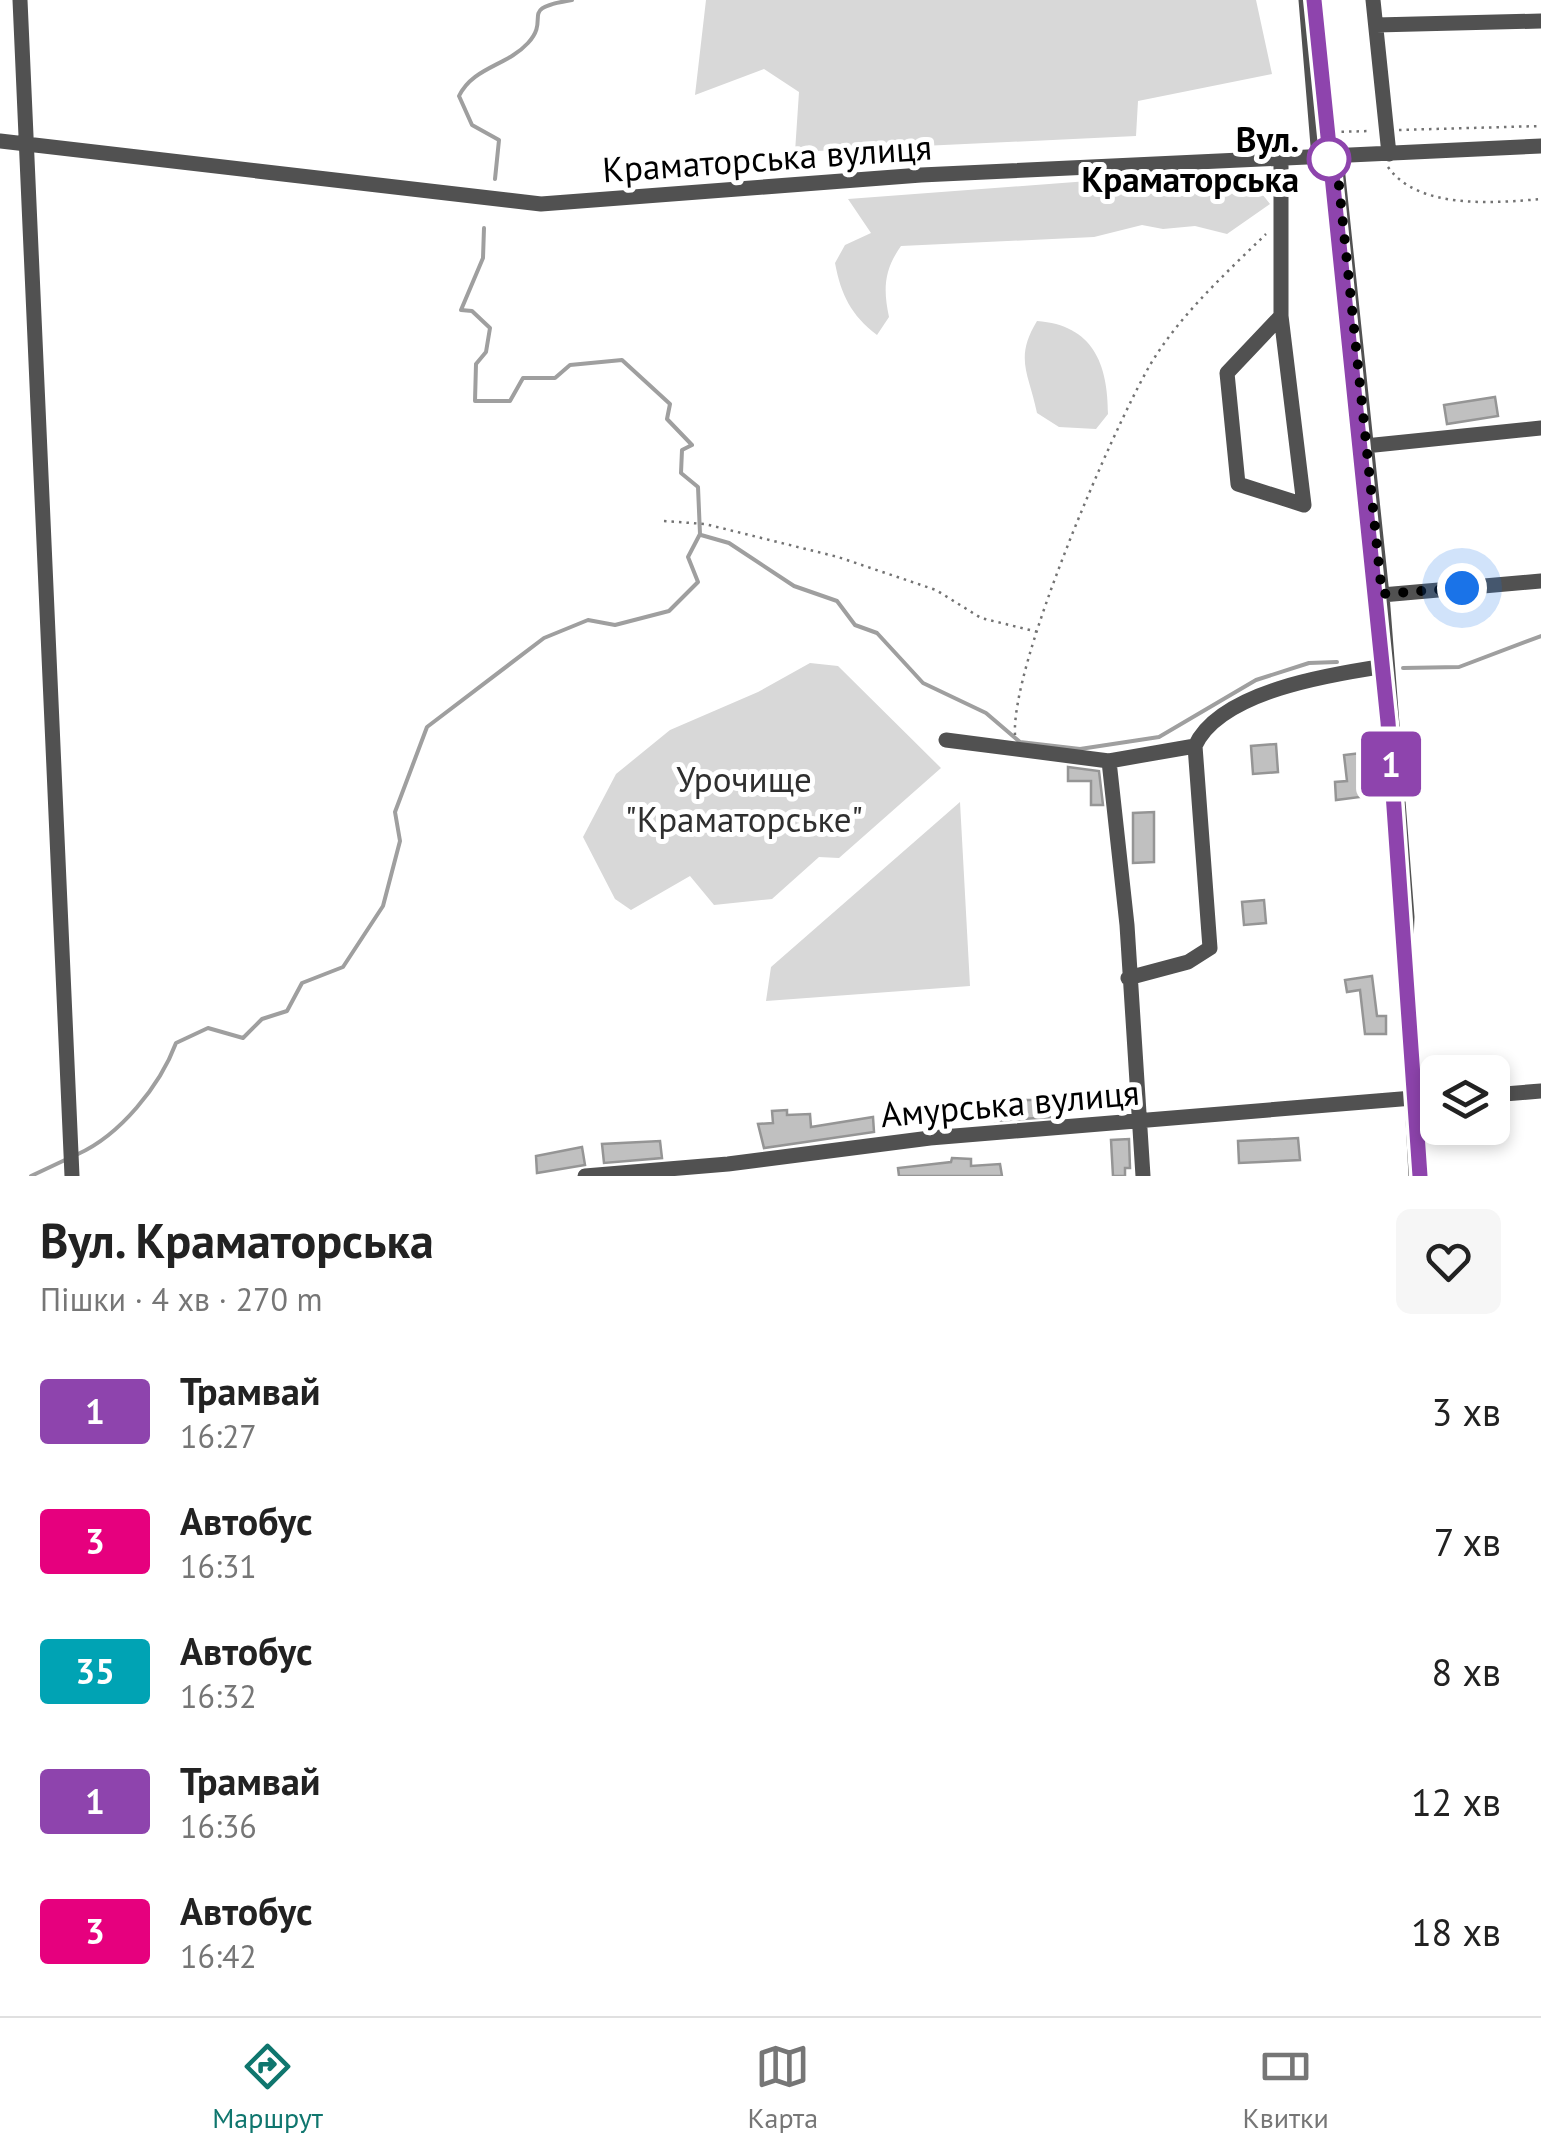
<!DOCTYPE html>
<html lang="uk">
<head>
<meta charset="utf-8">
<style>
	body { margin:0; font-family:"PT Sans",sans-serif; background:#f6f6f6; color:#222; height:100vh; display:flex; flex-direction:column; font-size:38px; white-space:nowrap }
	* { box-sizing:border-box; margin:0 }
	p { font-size:32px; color:#767676 }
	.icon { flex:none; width:55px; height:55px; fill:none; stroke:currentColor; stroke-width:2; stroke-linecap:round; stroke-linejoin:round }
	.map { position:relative; height:1176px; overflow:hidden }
	.side { display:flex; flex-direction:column; background:#fff; flex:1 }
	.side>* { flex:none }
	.badge { padding:0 20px; border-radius:8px; font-size:35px; line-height:65px }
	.tools { position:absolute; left:1420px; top:1055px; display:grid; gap:20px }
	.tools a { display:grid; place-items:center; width:90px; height:90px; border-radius:15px; background:#fff; box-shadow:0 5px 15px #0003; font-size:50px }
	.you { position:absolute; width:50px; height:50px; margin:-25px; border:8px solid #fff; border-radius:50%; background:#1a73e8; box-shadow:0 0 0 15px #1a73e833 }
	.map>.badge { position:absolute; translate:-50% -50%; box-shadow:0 0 0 5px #fff }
	.round { display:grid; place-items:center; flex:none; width:105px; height:105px; border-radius:15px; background:#f6f6f6 }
	.overview { display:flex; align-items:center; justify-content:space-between; height:170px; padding:0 40px }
	h1 { font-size:48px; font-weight:800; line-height:75px }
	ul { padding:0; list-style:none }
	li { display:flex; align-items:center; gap:30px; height:130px; padding:0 40px }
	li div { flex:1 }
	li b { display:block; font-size:38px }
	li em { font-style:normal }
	li .badge { min-width:110px; font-weight:700; text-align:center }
	.tab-bar { display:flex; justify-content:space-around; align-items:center; height:140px; border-top:2px solid #e0e0e0; background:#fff; font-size:28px; color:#767676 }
	.tab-bar a { display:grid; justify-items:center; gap:5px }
	.tab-bar .selected { color:#0f766e }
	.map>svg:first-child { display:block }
	.green { fill:#d8d8d8 }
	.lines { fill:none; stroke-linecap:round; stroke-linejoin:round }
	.stream { stroke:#9f9f9f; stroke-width:4 }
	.building { fill:#c0c0c0; stroke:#959595; stroke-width:2.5 }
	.path { stroke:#737373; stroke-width:2.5; stroke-dasharray:2.5 5; stroke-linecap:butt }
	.minor { stroke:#515151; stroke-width:15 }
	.tram { stroke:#000; stroke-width:2.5 }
	.line-casing { stroke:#fff; stroke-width:22 }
	.line { stroke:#8e44ad; stroke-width:15 }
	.walk { stroke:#000; stroke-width:10; stroke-dasharray:0 18 }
	.stop-dot { fill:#fff; stroke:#8e44ad; stroke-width:5 }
	.labels { text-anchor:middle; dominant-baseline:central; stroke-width:10; stroke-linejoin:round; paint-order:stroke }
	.stop-label { font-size:35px; font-weight:bold; fill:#000; stroke:#fff; text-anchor:end }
	.street-label { font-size:35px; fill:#000; stroke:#fff }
	.park-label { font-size:35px; fill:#2f2f2f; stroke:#fff }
</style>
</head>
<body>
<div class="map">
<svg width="1541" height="1176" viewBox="0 0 1541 1176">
	<rect width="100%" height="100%" fill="#fff"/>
	<!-- green -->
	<path class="green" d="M706,0H1256L1272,74L1138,101L1136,136L795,152L799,92L764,69L695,95Z
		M1141,177L1259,190L1270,204L1227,234L1195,226L1163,229L1142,225L1094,237L901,246C884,270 883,289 889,317L877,335C851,315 841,295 835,263L845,245L871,233L848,199Z
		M1037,321C1093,325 1108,364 1108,414L1096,429L1059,427L1037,413C1029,373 1014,359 1037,321Z
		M810,663L838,666L941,768L839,858L819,857L772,899L714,905L690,876L631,910L615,899L583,837L616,774L670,730L758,692Z
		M960,802L970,986L766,1001L771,967Z"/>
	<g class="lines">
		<!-- stream -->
		<path class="stream" d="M495,179L499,140L472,125L459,96C473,67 507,66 528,43C552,17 516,9 572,0
			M701,535L729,543L794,586L837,601L855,625L877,633L923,683L986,713L1020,742L1080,749L1159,737L1256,680L1309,663L1337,662
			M1403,668L1459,667L1541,636
			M78,1154C120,1135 160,1086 176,1043L208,1028L243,1038L262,1019L287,1011L302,983L343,967L383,906L400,841L395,812L427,727L544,638L588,620L615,625L669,611L698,582L688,557L700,534L698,487L681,473L682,450L692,445L667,419L670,404L622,360L570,365L555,378H523L510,401H475L476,364L486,352L490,328L472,311L461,310L483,258L484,228
			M31,1176L65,1160"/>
	</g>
	<!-- building -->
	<path class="building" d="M1495,397L1498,416L1447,424L1444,405Z
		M1276,744L1278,772L1253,774L1251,746Z
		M1362,753L1364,769L1358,770L1360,797L1336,800L1335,782L1347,781L1344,755Z
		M1068,767L1099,771L1103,805H1091V781H1068Z
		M1154,812V862L1133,863V813Z
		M1264,900L1266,923L1244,925L1242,902Z
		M1372,976L1377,1016H1386V1034H1365L1360,990L1347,992L1345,980Z
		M1025,1100H1050V1117L995,1121L994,1106Z
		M787,1110V1115L810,1114L811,1127L873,1117L874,1132L764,1148L758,1124L773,1123L772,1111Z
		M1298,1138L1300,1160L1239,1163L1238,1141Z
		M1129,1139L1130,1168H1125V1176H1113L1111,1140Z
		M660,1141L662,1158L604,1163L602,1144Z
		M582,1147L585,1165L537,1173L536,1156Z
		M952,1158L971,1159V1166L1000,1164L1002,1176H899L898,1168L951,1162Z"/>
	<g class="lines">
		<!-- path -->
		<path class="path" d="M1399,130L1541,126
			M1334,132L1371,131
			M1388,167C1418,210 1495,203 1541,199
			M664,521L705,524L838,557L936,590L981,618L1038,632
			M1015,735C1011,664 1111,433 1150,365C1179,316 1225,274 1266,234"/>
		<!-- minor -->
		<path class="minor" d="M20,0L72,1176
			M1306,0L1319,158
			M1373,0L1389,154
			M1376,25L1541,21
			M0,141L541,204L921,175L1541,146
			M1336,157L1382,595L1407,917L1405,966L1416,1176
			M1281,316L1227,373L1238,484L1304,505L1281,316V160
			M1365,446L1541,428
			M1382,595L1541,581
			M946,740L1109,761L1195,746C1220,691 1332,674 1386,666
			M1109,761L1127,925L1143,1176
			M1128,978L1188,962L1210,948L1195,746
			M1492,1095L1541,1091
			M585,1176L728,1164L930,1138L1413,1098L1414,1102L1438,1100"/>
		<!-- tram -->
		<path class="tram" d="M1314,0L1388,722L1420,1176"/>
	</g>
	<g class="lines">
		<defs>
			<path id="line" d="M1314,0L1388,722L1420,1176"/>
		</defs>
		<!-- line casing -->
		<use href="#line" class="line-casing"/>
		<!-- line -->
		<use href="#line" class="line"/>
		<!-- walk -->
		<path class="walk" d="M1329,159L1336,157L1382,594L1462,588"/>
	</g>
	<!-- markers -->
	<circle class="stop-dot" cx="1329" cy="159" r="20"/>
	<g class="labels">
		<!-- stop labels -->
		<g class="stop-label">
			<text x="1299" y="139">Вул.<tspan x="1299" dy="40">Краматорська</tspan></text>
		</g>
		<!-- street labels -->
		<g class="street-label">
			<text transform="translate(767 158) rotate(-4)">Краматорська вулиця</text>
			<text transform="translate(1010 1103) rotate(-5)">Амурська вулиця</text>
		</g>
		<!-- park labels -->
		<g class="park-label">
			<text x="744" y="779">Урочище<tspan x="744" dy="40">"Краматорське"</tspan></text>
		</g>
	</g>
</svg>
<div class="tools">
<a><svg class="icon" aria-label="layers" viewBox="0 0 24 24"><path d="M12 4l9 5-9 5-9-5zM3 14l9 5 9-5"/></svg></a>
</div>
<div class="you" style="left:1462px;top:588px"></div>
<b class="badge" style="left:1391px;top:764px;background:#8e44ad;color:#fff">1</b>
</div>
<section class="side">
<div class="overview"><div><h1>Вул. Краматорська</h1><p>Пішки · 4 хв · 270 m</p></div><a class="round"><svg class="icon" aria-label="heart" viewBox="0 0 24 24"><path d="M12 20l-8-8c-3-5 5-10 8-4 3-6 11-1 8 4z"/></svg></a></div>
<ul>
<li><span class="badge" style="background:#8e44ad;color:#fff">1</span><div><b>Трамвай</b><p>16:27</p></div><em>3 хв</em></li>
<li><span class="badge" style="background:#e6007e;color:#fff">3</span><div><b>Автобус</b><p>16:31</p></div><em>7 хв</em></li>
<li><span class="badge" style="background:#00a3b4;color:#fff">35</span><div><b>Автобус</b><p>16:32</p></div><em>8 хв</em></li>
<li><span class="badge" style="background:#8e44ad;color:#fff">1</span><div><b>Трамвай</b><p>16:36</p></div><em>12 хв</em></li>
<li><span class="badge" style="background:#e6007e;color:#fff">3</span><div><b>Автобус</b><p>16:42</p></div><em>18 хв</em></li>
</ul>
</section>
<nav class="tab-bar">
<a class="selected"><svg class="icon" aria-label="directions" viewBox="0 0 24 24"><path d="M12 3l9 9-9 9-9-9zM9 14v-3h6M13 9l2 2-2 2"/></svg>Маршрут</a>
<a><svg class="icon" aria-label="map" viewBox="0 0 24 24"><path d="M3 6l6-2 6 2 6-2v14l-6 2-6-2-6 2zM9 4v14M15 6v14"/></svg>Карта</a>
<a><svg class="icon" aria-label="tickets" viewBox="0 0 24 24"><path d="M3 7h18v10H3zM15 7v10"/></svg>Квитки</a>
</nav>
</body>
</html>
